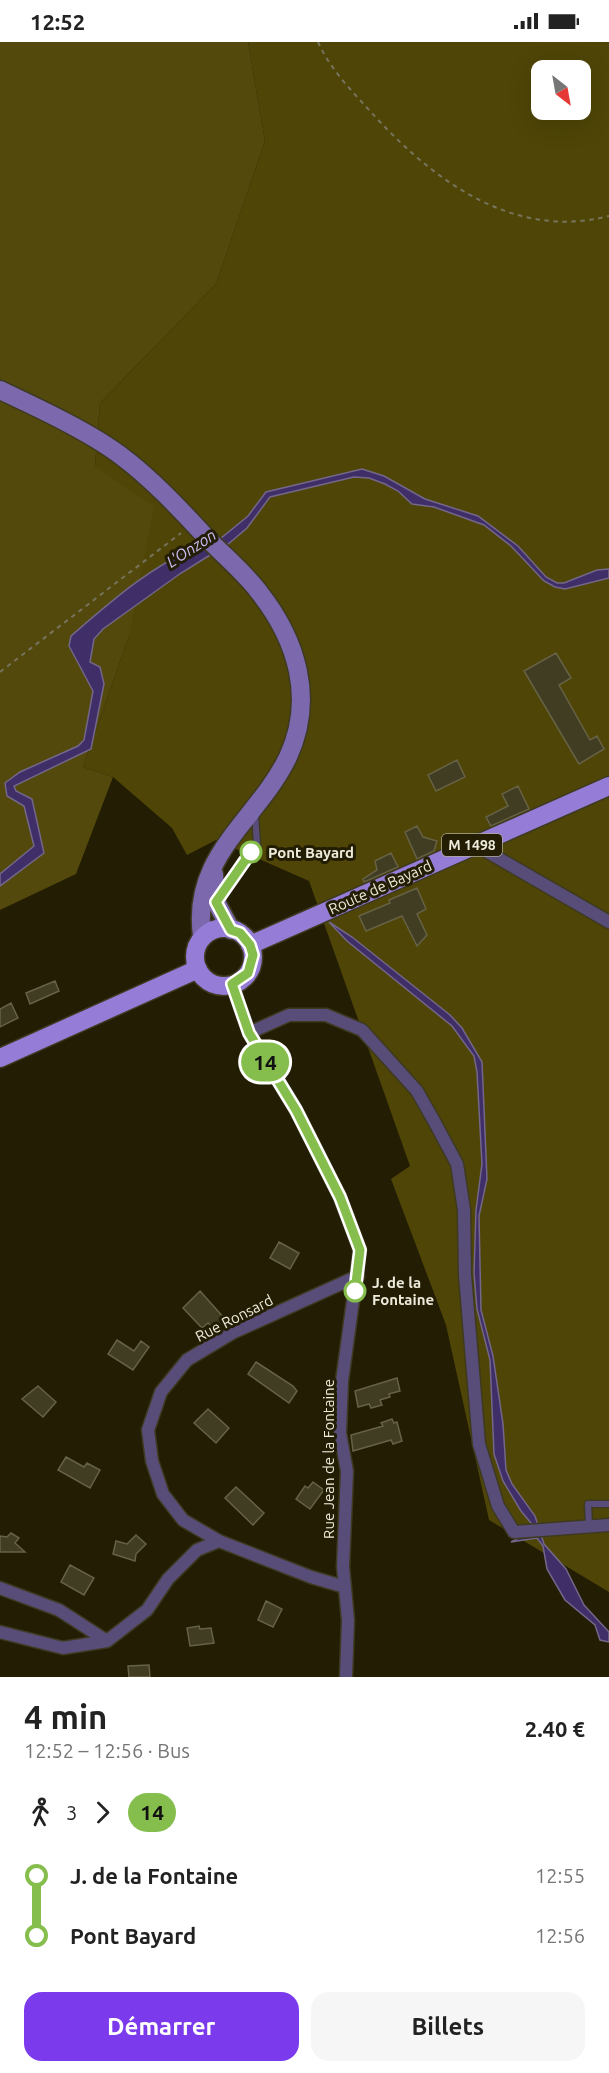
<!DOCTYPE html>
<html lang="fr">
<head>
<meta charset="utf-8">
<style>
	body { margin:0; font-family:Ubuntu,sans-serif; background:#f6f6f6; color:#222; height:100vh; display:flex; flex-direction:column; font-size:22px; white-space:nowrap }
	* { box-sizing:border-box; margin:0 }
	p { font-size:20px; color:#767676 }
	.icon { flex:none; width:33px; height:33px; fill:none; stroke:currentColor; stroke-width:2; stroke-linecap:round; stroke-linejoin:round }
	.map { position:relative; height:1635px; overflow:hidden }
	.drawer { display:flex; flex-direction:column; background:#fff; flex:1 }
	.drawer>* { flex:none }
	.badge { padding:0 12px; border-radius:20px; font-size:21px; line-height:39px }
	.needle { width:39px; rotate:149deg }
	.buttons { position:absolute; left:531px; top:18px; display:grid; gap:12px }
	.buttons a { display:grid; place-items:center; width:60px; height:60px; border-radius:12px; background:#fff; box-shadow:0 6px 24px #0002; font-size:30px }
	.map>.badge { position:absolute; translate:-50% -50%; box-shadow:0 0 0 3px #fff }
	.legs { display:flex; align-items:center; gap:9px; height:66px; padding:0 24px; font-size:20px }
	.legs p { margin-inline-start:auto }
	.headline { display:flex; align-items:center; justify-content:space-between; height:102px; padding:0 24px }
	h1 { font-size:33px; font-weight:700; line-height:45px }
	.action { display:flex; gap:12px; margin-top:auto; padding:12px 24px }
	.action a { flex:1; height:69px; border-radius:18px; background:#7c3aed; color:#fff; font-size:24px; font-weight:700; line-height:69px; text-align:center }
	.action a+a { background:#f6f6f6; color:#222 }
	ul { padding:0 24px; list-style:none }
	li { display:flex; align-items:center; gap:21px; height:60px; font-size:22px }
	li i { display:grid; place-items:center; width:9px; height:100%; margin:0 8px; background:currentColor }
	li i::after { content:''; width:15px; height:15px; margin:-8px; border:4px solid; border-radius:50%; background:#fff }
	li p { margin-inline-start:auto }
	li:first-child i { background:linear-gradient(#0000 50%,currentColor 0) }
	li:last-child i { background:linear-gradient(currentColor 50%,#0000 0) }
	.status { display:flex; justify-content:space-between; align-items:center; height:42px; padding:0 30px; background:#fff; direction:ltr }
	.status svg { height:16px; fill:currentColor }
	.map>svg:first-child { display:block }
	.green { fill:#4f4507; fill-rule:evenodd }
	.forest { fill:#53490c }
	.water { fill:#3f2e67; stroke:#73678a; stroke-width:1.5 }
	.building { fill:#413d22; stroke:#676246; stroke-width:1.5 }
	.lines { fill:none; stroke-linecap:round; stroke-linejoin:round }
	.lane-casing { stroke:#3e3a21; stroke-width:9 }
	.street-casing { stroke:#3e3a21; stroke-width:15 }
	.secondary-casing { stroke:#3e3a21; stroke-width:21 }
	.primary-casing { stroke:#3e3a21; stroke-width:21 }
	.path { stroke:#77735d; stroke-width:2; stroke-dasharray:4.5 4.5; stroke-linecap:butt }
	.lane { stroke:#584d79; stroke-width:6 }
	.street { stroke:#584d79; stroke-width:12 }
	.secondary { stroke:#7b68ad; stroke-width:18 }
	.primary { stroke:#957cd6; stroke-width:18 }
	.line-1-casing { stroke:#fff; stroke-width:14 }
	.line-1 { stroke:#85be4c; stroke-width:9 }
	.stop-1-dot { fill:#fff; stroke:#85be4c; stroke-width:3 }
	.labels { text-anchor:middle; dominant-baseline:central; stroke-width:6; stroke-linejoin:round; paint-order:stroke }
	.shield { fill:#221d03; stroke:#b0ad9a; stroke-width:1.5 }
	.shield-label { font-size:14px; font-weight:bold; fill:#edebdb }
	.stop-label { font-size:15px; font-weight:bold; fill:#edebdb; stroke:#221d03; text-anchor:start }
	.street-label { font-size:15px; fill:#edebdb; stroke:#221d03 }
	.water-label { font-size:16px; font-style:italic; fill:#cbbff5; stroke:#221d03 }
</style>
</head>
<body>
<div class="status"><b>12:52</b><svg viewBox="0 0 49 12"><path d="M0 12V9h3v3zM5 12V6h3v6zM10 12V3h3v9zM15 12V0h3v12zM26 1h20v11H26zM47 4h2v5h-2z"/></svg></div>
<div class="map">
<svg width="609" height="1635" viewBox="0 0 609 1635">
	<rect width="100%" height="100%" fill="#221d03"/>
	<!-- green -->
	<path class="green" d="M248,0H609V1550L489,1478L446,1283L391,1137L410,1124L309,839L216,798L187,813L172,786L113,735L83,725L129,594L95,424L100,361L216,242L265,99ZM542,28H580V68H542Z"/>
	<!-- forest -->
	<path class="forest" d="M0,0H248L265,99L216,242L100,361L95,424L154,465L129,594L83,725L113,735L76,832L0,868Z"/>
	<!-- water -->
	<path class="water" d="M362,427L384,434L425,457L478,474L518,504L546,535L557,541H564L597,528L609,527V536L565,547L555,545L544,539L511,504L484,483L434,465L412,462L398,449L385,442L369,436L354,435L270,455L247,486L227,503L220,497L248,474L266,450Z
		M205,500L215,510L181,531L103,587L94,597L90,620L100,625L104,642L91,707L14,744L16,749L32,757L44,811L0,844V832L34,804L24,764L7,754L5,741L20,730L78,704L84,698L93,649L69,604L71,594C116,555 150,525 205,500Z
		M329,880L352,895L450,973L462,986L482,1020L487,1137L479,1174L481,1268L493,1314L503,1382L506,1428L512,1442L535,1474L544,1502L566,1527L584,1563L609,1590V1600L600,1598L595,1583L565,1558L547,1527L543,1504L537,1496L511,1500L536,1487L521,1469L503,1439L494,1412L490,1318L477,1267L474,1231L476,1168L482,1122L477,1030L474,1014L452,984L347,899Z"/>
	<!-- building -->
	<path class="building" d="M556,611L571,636L559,643L590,698L597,694L604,707L579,722L524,629Z
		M457,718L465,735L436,749L428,733Z
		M518,744L529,767L491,784L486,775L508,764L502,752Z
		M417,784L423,795L437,799L434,809L417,817L405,790Z
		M391,811L398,825L364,840L363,837L377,828L375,819Z
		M417,846L426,867L417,872L427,893L417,904L402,874L366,889L359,874L390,861L389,858Z
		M55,939L59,949L30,962L26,951Z
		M11,961L18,976L0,985V967Z
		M279,1200L299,1211L290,1227L270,1216Z
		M200,1249L225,1277L218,1284L213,1286L208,1281L202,1286L183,1266Z
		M117,1298L134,1309L141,1299L149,1305L133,1328L108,1312Z
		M256,1320L293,1344L297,1349L289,1361L248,1332Z
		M397,1336L400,1349L389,1352L390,1355L380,1358L382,1363L371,1366L369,1362L358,1365L355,1349Z
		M38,1344L56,1360L43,1375L22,1357Z
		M208,1367L229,1386L216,1401L194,1381Z
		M392,1377L394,1381L397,1380L402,1399L393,1402L391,1398L353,1409L351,1393L383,1384L381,1381Z
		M66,1415L84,1425L87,1421L100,1428L90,1446L58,1428Z
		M313,1440L324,1448L310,1467L296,1457L305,1444L308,1446Z
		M236,1445L264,1471L253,1483L225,1456Z
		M11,1491L19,1496L15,1501L25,1510H0V1494L7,1495Z
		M136,1493L146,1502L136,1512L135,1519L113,1512L116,1499L127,1502Z
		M70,1523L94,1536L84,1553L61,1540Z
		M266,1559L282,1567L273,1585L258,1578Z
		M199,1584L200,1587L211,1586L214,1601L190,1604L187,1586Z
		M149,1623L150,1635H129L128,1624Z"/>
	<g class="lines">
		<defs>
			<path id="lane" d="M220,855L257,802L255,772
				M589,1484L588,1462H609"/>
			<path id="street" d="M480,799L486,809L609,880
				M232,942L249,991L296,1068L340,1155L360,1208L342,1339L340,1391L347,1429L343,1525L348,1578L346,1635
				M249,991L289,973H326L362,988L417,1049L434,1079L457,1122L464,1168L465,1233L479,1402L498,1464L514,1490L609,1483
				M345,1545L311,1535L219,1499L183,1478L163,1452L152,1419L148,1388L161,1350L187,1318L232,1291L358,1234
				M0,1546L59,1568L107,1599
				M0,1590L63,1606L107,1599L147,1568L168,1537L197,1508L219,1499"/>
			<path id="secondary" d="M0,348C36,365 88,389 120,413C151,436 179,466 205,494C223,513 244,530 259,550C297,598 315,657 288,715C257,779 191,813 202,894
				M214,832L216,860L231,888"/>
			<path id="primary" d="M195 915a29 29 0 1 1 58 0a29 29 0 1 1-58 0Z
				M250,903L609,744
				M0,1016L198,927"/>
		</defs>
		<!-- lane casing -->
		<use href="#lane" class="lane-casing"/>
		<!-- street casing -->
		<use href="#street" class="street-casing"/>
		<!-- secondary casing -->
		<use href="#secondary" class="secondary-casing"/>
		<!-- primary casing -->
		<use href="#primary" class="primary-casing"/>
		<!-- path -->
		<path class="path" d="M318,0C330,27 351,48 370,69C431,137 513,199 609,174
			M0,630L181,491"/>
		<!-- lane -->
		<use href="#lane" class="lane"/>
		<!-- street -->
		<use href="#street" class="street"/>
		<!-- secondary -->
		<use href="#secondary" class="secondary"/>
		<!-- primary -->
		<use href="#primary" class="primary"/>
	</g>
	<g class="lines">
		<defs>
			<path id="line-1" d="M251,810L216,860L231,888L240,891L250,903L253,913L248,931L232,942L249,991L296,1068L340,1155L360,1208L355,1249"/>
		</defs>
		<!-- line-1 casing -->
		<use href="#line-1" class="line-1-casing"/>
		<!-- line-1 -->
		<use href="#line-1" class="line-1"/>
	</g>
	<!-- markers -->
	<g class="stop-1-dot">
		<circle cx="251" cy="810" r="10"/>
		<circle cx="355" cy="1249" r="10"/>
	</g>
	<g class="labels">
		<!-- shield labels -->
		<rect class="shield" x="442" y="792" width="60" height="22" rx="4.5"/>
		<g class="shield-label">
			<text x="472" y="803">M 1498</text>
		</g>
		<!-- stop labels -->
		<g class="stop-label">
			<text x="268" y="810">Pont Bayard</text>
			<text x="372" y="1240">J. de la<tspan x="372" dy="17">Fontaine</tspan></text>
		</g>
		<!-- street labels -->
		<g class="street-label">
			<text transform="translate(380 845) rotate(-24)">Route de Bayard</text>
			<text transform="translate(234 1276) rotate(-27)">Rue Ronsard</text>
			<text transform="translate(328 1417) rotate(-90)">Rue Jean de la Fontaine</text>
		</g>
		<!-- water labels -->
		<g class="water-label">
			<text transform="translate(191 506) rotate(-33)">L'Onzon</text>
		</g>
	</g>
</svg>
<div class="buttons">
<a><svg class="needle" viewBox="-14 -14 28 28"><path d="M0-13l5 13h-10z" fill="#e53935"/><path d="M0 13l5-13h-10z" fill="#767676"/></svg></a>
</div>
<b class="badge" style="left:265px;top:1020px;background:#85be4c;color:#111">14</b>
</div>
<section class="drawer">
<div class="headline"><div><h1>4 min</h1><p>12:52 – 12:56 · Bus</p></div><b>2.40 €</b></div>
<div class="legs"><svg class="icon" aria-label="walk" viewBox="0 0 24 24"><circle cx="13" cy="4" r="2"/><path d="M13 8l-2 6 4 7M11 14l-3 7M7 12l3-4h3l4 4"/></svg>3<svg class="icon" aria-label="forward" viewBox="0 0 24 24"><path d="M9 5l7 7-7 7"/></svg><b class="badge" style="background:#85be4c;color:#111">14</b></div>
<ul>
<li><i style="color:#85be4c"></i><b>J. de la Fontaine</b><p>12:55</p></li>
<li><i style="color:#85be4c"></i><b>Pont Bayard</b><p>12:56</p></li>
</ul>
<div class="action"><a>Démarrer</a><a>Billets</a></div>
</section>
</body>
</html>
